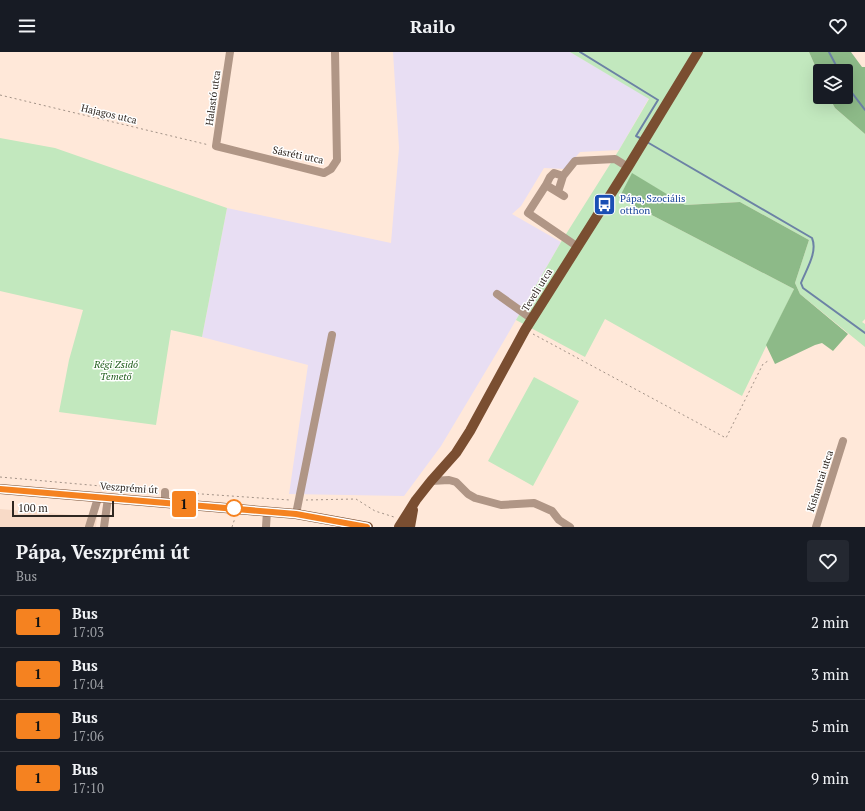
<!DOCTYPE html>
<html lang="en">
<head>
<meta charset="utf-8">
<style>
	body { margin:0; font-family:"PT Serif",serif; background:#242831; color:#f1f3f6; height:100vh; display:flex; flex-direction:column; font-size:15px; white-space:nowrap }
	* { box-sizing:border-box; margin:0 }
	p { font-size:13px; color:#9ea1a6 }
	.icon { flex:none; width:22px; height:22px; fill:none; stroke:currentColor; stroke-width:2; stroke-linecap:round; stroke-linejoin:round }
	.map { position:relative; height:475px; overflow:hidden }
	.side { display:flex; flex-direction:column; background:#171b24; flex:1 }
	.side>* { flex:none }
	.badge { padding:0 8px; border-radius:3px; font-size:14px; line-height:26px }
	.fabs { position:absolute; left:813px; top:12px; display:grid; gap:8px }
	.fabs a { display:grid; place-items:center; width:40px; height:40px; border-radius:4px; background:#171b24; box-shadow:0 4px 16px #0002; font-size:20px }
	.scale { position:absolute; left:12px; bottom:10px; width:102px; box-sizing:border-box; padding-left:4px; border:2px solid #2f2721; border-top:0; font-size:11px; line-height:14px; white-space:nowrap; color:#2f2721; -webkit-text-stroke:3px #fff; paint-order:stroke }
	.map>.badge { position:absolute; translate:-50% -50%; box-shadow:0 0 0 2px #fff }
	.round { display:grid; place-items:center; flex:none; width:42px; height:42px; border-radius:4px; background:#242831 }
	.head { display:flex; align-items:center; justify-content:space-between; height:68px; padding:0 16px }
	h1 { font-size:19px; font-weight:800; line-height:30px }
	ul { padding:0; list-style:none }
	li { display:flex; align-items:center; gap:12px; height:52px; padding:0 16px; border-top:1px solid #363941 }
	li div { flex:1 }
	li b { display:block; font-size:15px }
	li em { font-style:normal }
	li .badge { min-width:44px; font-weight:700; text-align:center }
	header { display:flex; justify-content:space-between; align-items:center; height:52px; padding:0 16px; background:#171b24; font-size:18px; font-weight:800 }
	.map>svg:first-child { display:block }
	.industrial { fill:#e8def3 }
	.built { fill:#f8dac7 }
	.green { fill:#c2e8be }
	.forest { fill:#8dba88 }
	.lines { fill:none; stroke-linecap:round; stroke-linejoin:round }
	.stream { stroke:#6c82a5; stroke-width:2 }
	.path { stroke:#a29287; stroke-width:1; stroke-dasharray:2 3; stroke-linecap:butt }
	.minor { stroke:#b09686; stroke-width:8 }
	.major { stroke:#7a4e31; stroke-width:10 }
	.line-casing { stroke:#fff; stroke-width:9 }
	.line { stroke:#f58220; stroke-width:6 }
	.stop-dot { fill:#fff; stroke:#f58220; stroke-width:2 }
	.labels { text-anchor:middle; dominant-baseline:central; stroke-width:3; stroke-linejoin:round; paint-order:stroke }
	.street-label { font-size:10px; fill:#2f2721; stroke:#fff }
	.transit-label { font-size:10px; fill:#164399; stroke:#fff; text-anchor:start }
	.park-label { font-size:10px; font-style:italic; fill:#1d5b19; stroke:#fff }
</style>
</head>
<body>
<header><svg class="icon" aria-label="menu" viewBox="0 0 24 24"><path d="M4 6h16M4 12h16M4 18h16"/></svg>Railo<svg class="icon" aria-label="heart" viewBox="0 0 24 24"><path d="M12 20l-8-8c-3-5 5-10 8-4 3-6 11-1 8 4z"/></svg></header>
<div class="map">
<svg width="865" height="475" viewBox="0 0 865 475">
	<rect width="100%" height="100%" fill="#ffe8d9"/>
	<!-- industrial -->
	<path class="industrial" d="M393,0H570L649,46L619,98L580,100L565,117L544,116L521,154L512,162L561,190L505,287L441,394L404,444L289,442L308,313L202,285L227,156L391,191L399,96Z"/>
	<!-- built -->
	<path class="built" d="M0,457L97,465L96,475H0Z"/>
	<!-- green -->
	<path class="green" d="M570,0H809L820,25V45H829L835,56L865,82V267L862,270L865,272V295L800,242L795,231L809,188L740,150L685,153L632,122L619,146L794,237L742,344L605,267L585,305L516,268L561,190L619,98L649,47Z
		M0,86L55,96L227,156L202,285L171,278L156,373L59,360L69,308L83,258L0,239Z
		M534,325L579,349L533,434L488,409Z"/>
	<!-- forest -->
	<path class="forest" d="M809,0H851L862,15H865V82L835,56L829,45H846V19H820V25Z
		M632,121L685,153L740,150L809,188L795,231L800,242L848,282L833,299L822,291L815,293L775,312L766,293L794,237L619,146Z"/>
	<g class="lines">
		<!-- stream -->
		<path class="stream" d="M580,0L658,48L636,84L642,87
			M829,0L839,19
			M846,33L865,58
			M647,90L812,186C818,200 806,218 801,231L803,236L865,281"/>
		<!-- path -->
		<path class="path" d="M0,43L209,93
			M533,282L726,386L763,312L768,309
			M0,425L157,439
			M172,440L290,448
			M306,448L356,447L375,459L394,465
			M232,475L235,466"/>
		<!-- minor -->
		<path class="minor" d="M230,0L216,94L324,121L331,117L337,108L335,0
			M546,133L550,125L554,121L563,124
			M558,140L563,124L575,109L615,107L628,115
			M564,144L546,133L528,161L578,195
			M497,242L532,267
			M431,429L449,428L456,430L468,442L475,446L501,453L534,451L552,459L559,468L570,475
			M165,451V440
			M296,462L332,283
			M89,475L98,446
			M104,475L108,446
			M266,475L267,459
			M816,475L843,389"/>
		<!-- major -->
		<path class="major" d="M0,437L296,462L368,475
			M399,475L416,448L431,429L456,401L470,379L525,278L628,115L698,0
			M410,475L413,458"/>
	</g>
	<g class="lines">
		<defs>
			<path id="line" d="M0,437L296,462L367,475"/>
		</defs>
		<!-- line casing -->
		<use href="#line" class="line-casing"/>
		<!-- line -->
		<use href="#line" class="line"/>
	</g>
	<!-- icons -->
	<defs>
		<symbol id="bus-square" viewBox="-11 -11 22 22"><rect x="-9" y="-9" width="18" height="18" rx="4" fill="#1a4fb4" stroke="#fff"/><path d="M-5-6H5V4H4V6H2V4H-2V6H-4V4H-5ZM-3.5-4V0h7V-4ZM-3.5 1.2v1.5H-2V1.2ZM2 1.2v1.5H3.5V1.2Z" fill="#fff"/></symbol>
	</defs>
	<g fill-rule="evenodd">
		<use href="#bus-square" x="592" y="140" width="25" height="25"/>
	</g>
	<!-- markers -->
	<circle class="stop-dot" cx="234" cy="456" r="8"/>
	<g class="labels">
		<!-- street labels -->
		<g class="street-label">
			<text transform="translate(213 46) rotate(-82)">Halastó utca</text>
			<text transform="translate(109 62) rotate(13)">Hajagos utca</text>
			<text transform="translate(298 103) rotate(12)">Sásréti utca</text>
			<text transform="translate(537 238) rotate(-58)">Teveli utca</text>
			<text transform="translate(820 429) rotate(-72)">Kishantai utca</text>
			<text transform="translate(129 436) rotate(4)">Veszprémi út</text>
		</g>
		<!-- transit labels -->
		<g class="transit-label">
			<text x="620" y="146">Pápa, Szociális<tspan x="620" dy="12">otthon</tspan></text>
		</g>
		<!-- park labels -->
		<g class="park-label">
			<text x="116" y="312">Régi Zsidó<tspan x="116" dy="12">Temető</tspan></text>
		</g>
	</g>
</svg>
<div class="fabs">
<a><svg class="icon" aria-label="layers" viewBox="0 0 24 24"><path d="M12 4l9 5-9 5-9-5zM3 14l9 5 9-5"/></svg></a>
</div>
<div class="scale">100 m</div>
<b class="badge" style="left:184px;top:452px;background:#f58220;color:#111">1</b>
</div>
<section class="side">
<div class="head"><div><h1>Pápa, Veszprémi út</h1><p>Bus</p></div><a class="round"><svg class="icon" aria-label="heart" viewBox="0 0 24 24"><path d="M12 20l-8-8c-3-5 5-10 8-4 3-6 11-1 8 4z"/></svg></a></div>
<ul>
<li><span class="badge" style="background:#f58220;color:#111">1</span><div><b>Bus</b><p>17:03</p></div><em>2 min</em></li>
<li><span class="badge" style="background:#f58220;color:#111">1</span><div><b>Bus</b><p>17:04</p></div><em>3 min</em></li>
<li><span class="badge" style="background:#f58220;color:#111">1</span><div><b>Bus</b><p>17:06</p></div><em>5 min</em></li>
<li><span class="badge" style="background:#f58220;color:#111">1</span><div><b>Bus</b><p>17:10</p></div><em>9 min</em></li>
</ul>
</section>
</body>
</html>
